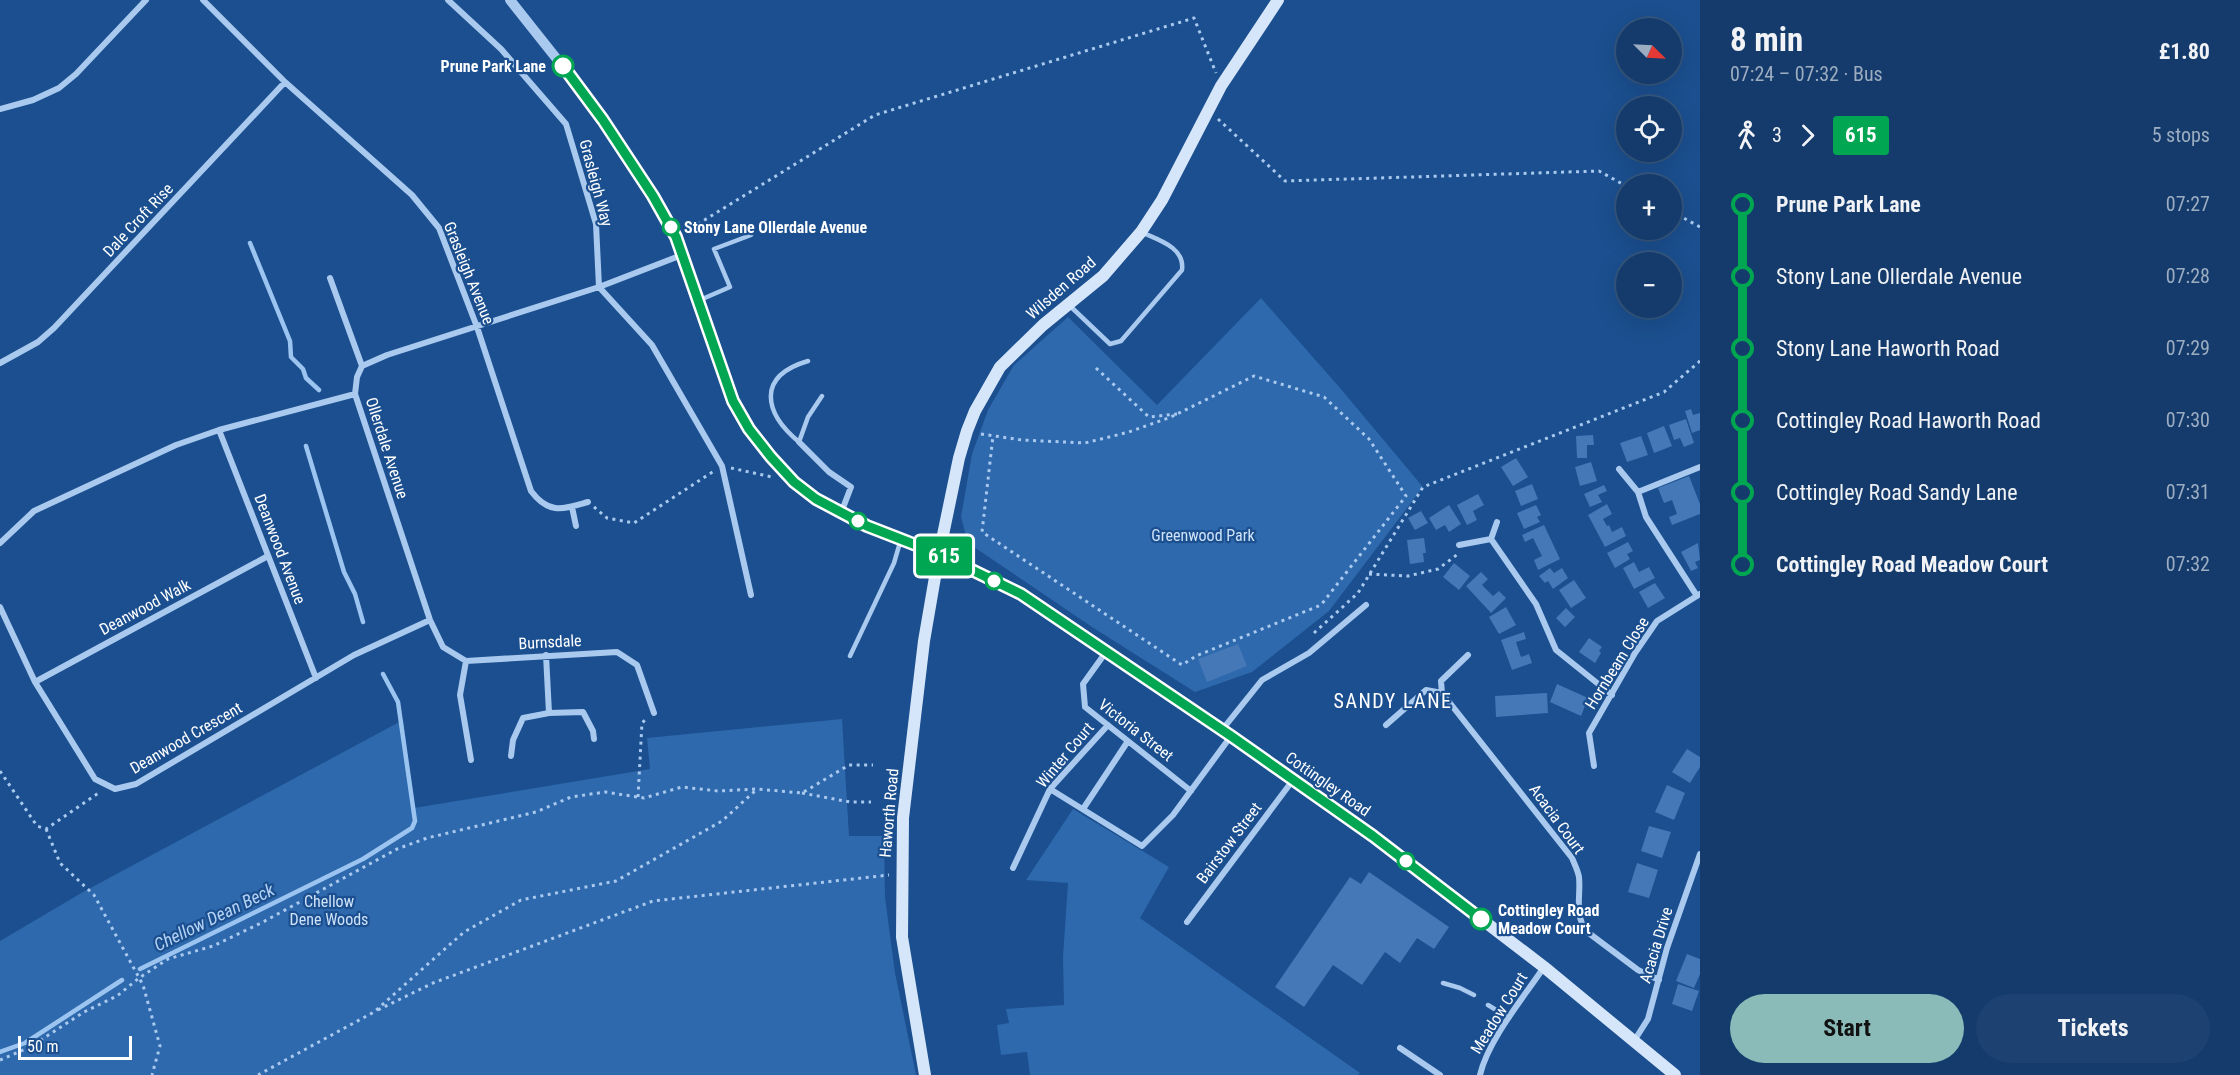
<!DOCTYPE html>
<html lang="en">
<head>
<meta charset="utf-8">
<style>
	body { margin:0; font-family:"Roboto Condensed",sans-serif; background:#1d4271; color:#f1f3f6; height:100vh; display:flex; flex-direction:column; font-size:22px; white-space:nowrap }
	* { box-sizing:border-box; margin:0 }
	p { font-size:20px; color:#9dadc1 }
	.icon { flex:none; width:33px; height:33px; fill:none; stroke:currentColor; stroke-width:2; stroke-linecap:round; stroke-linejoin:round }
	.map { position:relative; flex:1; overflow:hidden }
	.drawer { display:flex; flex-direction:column; background:#143b6b; width:540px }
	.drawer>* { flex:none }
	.badge { padding:0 12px; border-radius:4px; font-size:21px; line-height:39px }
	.needle { width:39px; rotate:114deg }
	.controls { position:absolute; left:1616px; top:18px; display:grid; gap:12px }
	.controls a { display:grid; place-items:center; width:66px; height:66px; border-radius:50%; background:#143b6b; box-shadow:0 6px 24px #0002,0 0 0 2px #33557e; font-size:30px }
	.scale { position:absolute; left:18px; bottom:15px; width:114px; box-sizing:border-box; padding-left:6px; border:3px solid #fff; border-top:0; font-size:16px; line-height:21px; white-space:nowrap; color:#fff; -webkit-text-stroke:4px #1b4f8f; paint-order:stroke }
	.map>.badge { position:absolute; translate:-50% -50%; box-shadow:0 0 0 3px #fff }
	.legs { display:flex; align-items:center; gap:9px; height:66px; padding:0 30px; font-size:20px }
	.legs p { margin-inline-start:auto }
	.head { display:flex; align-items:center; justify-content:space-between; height:102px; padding:0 30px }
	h1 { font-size:33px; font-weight:700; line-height:45px }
	.primary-button { display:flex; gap:12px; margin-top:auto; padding:12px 30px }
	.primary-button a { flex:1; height:69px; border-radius:36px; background:#8bbbb9; color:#111; font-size:24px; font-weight:700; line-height:69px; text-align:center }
	.primary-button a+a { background:#1d4271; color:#f1f3f6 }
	ul { padding:0 30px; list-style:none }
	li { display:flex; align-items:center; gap:21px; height:72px; font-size:22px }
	li i { display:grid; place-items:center; width:9px; height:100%; margin:0 8px; background:currentColor }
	li i::after { content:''; width:15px; height:15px; margin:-8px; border:4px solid; border-radius:50%; background:#143b6b }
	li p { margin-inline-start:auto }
	li:first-child i { background:linear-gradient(#0000 50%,currentColor 0) }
	li:last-child i { background:linear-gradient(currentColor 50%,#0000 0) }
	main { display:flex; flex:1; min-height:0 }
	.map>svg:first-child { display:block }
	.green { fill:#2e69ad }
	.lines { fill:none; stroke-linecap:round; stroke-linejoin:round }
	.stream { stroke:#9cc4f0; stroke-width:4.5 }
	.building { fill:#4478b7 }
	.path { stroke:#a9c9ee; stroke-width:3; stroke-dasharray:3 4.5; stroke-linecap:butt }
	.service { stroke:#a9c9ee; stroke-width:4.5 }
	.minor { stroke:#a9c9ee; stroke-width:6 }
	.tertiary { stroke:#a9c9ee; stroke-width:10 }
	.secondary { stroke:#d6e6fa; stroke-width:12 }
	.line-1-casing { stroke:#fff; stroke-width:14 }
	.line-1 { stroke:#00a651; stroke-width:9 }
	.stop-1-dot { fill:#fff; stroke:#00a651; stroke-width:3 }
	.labels { text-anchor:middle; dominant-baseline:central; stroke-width:4.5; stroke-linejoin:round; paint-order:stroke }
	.stop-label { font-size:16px; font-weight:bold; fill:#fff; stroke:#1b4f8f; text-anchor:start }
	.street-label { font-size:16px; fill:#fff; stroke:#1b4f8f }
	.park-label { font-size:16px; fill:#cfe3fa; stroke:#1b4f8f }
	.water-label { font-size:18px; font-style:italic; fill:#b5d3f5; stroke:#1b4f8f }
	.quarter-label { font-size:20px; letter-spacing:1.5px; fill:#fff; stroke:#1b4f8f }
</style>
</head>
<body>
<main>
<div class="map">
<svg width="1700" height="1075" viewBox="0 0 1700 1075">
	<rect width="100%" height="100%" fill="#1b4f8f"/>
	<!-- green -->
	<path class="green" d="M1261,298L1340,388L1423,487L1329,611L1252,672L1195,692L1092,627L968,543L961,517L972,454L988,410L1014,365L1068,317L1157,405Z
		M842,719L849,836H884L885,897L895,973L916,1075H0V941L83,892L403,720L414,808L650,769L647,738Z
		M1073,809L1169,867L1140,918L1360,1073L1358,1075H1030L1027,1052L1001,1055L997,1025L1009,1023L1006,1009L1064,1005L1063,957L1068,883L1026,880Z"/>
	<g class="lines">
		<!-- stream -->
		<path class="stream" d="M250,243L290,341L291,357L303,369L306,378L319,390
			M306,446L344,572L355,594L363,622
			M140,969L363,859L412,828L415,821L398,702L383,674
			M0,1052L25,1043L122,980"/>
	</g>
	<!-- building -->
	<path class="building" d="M1691,409L1693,415L1700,413V430L1692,433L1685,411Z
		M1686,419L1694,443L1684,447L1680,438L1674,440L1669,425Z
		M1664,426L1672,446L1654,453L1647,433Z
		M1593,435L1594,445H1587V458H1577L1576,436Z
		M1641,436L1648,455L1627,462L1620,443Z
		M1516,458L1528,477L1513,486L1501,467Z
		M1591,462L1597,481L1580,486L1575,467Z
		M1689,476L1700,504V514L1672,525L1669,517L1677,514L1672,500L1664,503L1658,488Z
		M1532,484L1538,499L1521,506L1515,491Z
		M1604,485L1607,491L1598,495L1602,502L1590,507L1584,494Z
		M1478,494L1484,505L1473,511L1477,520L1467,525L1457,505Z
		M1607,504L1612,514L1603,519L1607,526L1609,525L1612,532L1622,527L1626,536L1605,547L1588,515Z
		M1449,505L1461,524L1449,532L1445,525L1436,530L1429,518Z
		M1536,505L1541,515L1537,517L1540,522L1524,529L1517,513Z
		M1421,511L1428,523L1415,530L1408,518Z
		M1544,525L1560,559L1538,570L1534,560L1542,556L1533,538L1525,542L1522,535Z
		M1424,538L1426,553H1423L1424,562L1410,564L1407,540Z
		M1628,542L1633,551L1627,554L1630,559L1615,568L1607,553Z
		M1698,543L1700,560L1695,562L1698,568L1691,571L1681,552Z
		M1634,562L1639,572L1649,567L1655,578L1634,589L1623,568Z
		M1454,563L1470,576L1459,590L1443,577Z
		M1550,568L1554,573L1562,568L1568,578L1553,589L1548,581L1545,583L1539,576Z
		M1481,572L1488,579L1482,585L1493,596L1499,591L1506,598L1491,613L1466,586Z
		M1574,580L1586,598L1571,608L1559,590Z
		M1655,583L1665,598L1648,608L1639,592Z
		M1506,607L1516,625L1499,634L1489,617Z
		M1566,608L1575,617L1565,627L1556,618Z
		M1524,632L1526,639L1516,642L1521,657L1529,654L1532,663L1512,670L1501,640Z
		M1589,638L1602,647L1599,651L1601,653L1595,663L1579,652Z
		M1238,644L1247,666L1207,682L1198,659Z
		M1557,684L1588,698L1581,716L1550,702Z
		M1547,693L1548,713L1496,717L1495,696Z
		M1687,749L1700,757V767L1690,783L1672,772Z
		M1667,785L1685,793L1674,820L1655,812Z
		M1649,826L1671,832L1662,858L1641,851Z
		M1637,863L1658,870L1649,898L1628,892Z
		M1369,872L1449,927L1434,949L1417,938L1400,963L1385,952L1362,985L1333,965L1304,1007L1275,987L1350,877L1361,884Z
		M1687,954L1700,959V974L1694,988L1676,981Z
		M1678,984L1699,991L1692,1011L1672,1004Z"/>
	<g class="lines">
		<!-- path -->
		<path class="path" d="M1218,119L1285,181L1599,171L1626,186
			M1671,211L1700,227
			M685,232L875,115L1194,18L1216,73
			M1096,368L1149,417L1177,414
			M981,434L1022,440L1085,443L1129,432L1171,417L1254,376L1324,397L1369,439L1406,496L1321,605L1196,656L1182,665L982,532L993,436
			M731,468L772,477
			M594,507L607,518L634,523L714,471
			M1369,574L1408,576L1438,569L1458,554
			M1314,633L1358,593L1423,487L1664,392L1700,361
			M0,771L37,826L46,829L100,792
			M802,793L850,802H871
			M638,797L642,723L646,719
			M46,829L60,863L94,895L143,985L160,1046L152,1075
			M378,1010L433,983L653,901L889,875
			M0,1060L30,1047L84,1012L117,996L139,978L168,959L213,946L263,922L397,849L427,838L536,812L571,797L605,792L644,798L682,787L718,791L757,789L802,793L849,765H873
			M258,1075L374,1012L464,932L521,900L616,881L722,821L756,790"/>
		<!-- service -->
		<path class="service" d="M700,300L730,287L714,249L751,235
			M1069,305L1110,344L1121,341L1182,270C1185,247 1158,240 1141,232
			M808,361C757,376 763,412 799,442L808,417L822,396
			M850,656L894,563L901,539
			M1443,983L1460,988L1474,995
			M1488,1005L1509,1018"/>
		<!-- minor -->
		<path class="minor" d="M203,0L285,82L412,195L439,228L477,327L531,491C549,515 563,509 588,502
			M448,0L501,49L566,124L596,224L599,287L652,345L722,466L751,595
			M0,109L33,100L59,88L76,74L146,0
			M330,278L362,366
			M0,363L38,342L54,328L285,82
			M219,430L316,678
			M799,442L829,472L851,487L841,513
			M1619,469L1638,492
			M572,507L576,526
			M1491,539L1497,522
			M0,543L34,511L176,445L219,430L355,394
			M1459,545L1491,539L1536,604L1556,650L1612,695
			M1697,596L1646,517L1638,492L1700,467
			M0,607L35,682L95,779L115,789L136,784L354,655L430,620
			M1106,652L1083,684L1085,707L1191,791
			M546,655L549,713
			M1468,655L1441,681L1442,693L1572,858C1575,865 1578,871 1579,877C1581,897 1574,913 1586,931L1638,970L1659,980
			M466,661L460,695L471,760
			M35,682L268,556
			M654,713L637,665L617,652L466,661L443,647L430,620L355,394L357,377L362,366L387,355L599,287L682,255
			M1386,725L1426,690L1442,693
			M1222,730L1262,680L1309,653L1366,605
			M511,756L513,740L523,718L549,713L583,712L593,731L594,739
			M1594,766L1589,733L1635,653L1657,621L1700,594
			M1050,789L1142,846L1173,815L1231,736
			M1083,809L1128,741
			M1013,868L1050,789L1108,725
			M1187,922L1293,780
			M1634,1041L1648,1019L1667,948L1700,854
			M1400,1048L1440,1075
			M1480,1075C1488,1040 1524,997 1544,967"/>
		<!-- tertiary -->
		<path class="tertiary" d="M510,0L591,102L653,196L676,237L733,401L749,429L771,457L794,482L816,499L867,526L939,554"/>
		<!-- secondary -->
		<path class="secondary" d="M939,554L1021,594L1231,736L1373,836L1544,967L1675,1075
			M925,1075L902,937L903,818L924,641L939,554L959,458L967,431L975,411L1000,367L1043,325L1103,276L1141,232L1162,200L1221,86L1278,0"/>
	</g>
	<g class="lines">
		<defs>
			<path id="line-1" d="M563,66L603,120L653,196L676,237L733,401L749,429L771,457L794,482L816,499L867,526L939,554L1021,594L1231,736L1373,836L1481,919"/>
		</defs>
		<!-- line-1 casing -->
		<use href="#line-1" class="line-1-casing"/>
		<!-- line-1 -->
		<use href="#line-1" class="line-1"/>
	</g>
	<!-- markers -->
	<g class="stop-1-dot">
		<circle cx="563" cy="66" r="10"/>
		<circle cx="671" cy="227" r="8"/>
		<circle cx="858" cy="521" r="8"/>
		<circle cx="994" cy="581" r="8"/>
		<circle cx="1406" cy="861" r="8"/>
		<circle cx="1481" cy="919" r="10"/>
	</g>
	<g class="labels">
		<!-- stop labels -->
		<g class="stop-label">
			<text x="546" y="66" text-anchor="end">Prune Park Lane</text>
			<text x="684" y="227">Stony Lane Ollerdale Avenue</text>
			<text x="1498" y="910">Cottingley Road<tspan x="1498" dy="18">Meadow Court</tspan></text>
		</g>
		<!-- street labels -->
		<g class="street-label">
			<text transform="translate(596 183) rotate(75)">Grasleigh Way</text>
			<text transform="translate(138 220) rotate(-47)">Dale Croft Rise</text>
			<text transform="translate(469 273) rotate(68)">Grasleigh Avenue</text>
			<text transform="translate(1061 288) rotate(-41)">Wilsden Road</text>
			<text transform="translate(387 448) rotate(72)">Ollerdale Avenue</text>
			<text transform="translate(280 549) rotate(69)">Deanwood Avenue</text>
			<text transform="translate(145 607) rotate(-28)">Deanwood Walk</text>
			<text transform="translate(550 642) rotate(-3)">Burnsdale</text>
			<text transform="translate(1617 663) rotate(-58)">Hornbeam Close</text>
			<text transform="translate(1136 730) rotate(38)">Victoria Street</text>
			<text transform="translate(186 738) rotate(-30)">Deanwood Crescent</text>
			<text transform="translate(1065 755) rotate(-50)">Winter Court</text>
			<text transform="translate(1328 784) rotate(35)">Cottingley Road</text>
			<text transform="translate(889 813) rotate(-85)">Haworth Road</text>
			<text transform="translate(1557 819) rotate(54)">Acacia Court</text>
			<text transform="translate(1229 843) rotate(-53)">Bairstow Street</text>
			<text transform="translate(1656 945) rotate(-73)">Acacia Drive</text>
			<text transform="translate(1499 1013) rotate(-58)">Meadow Court</text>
		</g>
		<!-- park labels -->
		<g class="park-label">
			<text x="1203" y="535">Greenwood Park</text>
			<text x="329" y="901">Chellow<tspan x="329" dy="18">Dene Woods</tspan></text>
		</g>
		<!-- water labels -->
		<g class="water-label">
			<text transform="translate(214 917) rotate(-26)">Chellow Dean Beck</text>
		</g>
		<!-- quarter labels -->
		<g class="quarter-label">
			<text x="1393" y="701">SANDY LANE</text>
		</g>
	</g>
</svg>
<div class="controls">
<a><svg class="needle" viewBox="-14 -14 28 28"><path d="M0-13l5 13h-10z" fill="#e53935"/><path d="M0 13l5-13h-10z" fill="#9dadc1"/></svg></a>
<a><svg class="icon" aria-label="locate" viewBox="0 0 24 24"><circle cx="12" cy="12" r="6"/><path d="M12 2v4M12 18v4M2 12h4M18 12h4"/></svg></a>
<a>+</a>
<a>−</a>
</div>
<div class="scale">50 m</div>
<b class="badge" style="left:944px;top:556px;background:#00a651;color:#fff">615</b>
</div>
<section class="drawer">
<div class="head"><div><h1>8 min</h1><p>07:24 – 07:32 · Bus</p></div><b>£1.80</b></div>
<div class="legs"><svg class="icon" aria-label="walk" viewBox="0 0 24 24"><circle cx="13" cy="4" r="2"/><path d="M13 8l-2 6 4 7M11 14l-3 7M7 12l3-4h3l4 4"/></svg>3<svg class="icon" aria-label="forward" viewBox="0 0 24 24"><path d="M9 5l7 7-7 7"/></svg><b class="badge" style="background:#00a651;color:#fff">615</b><p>5 stops</p></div>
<ul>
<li><i style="color:#00a651"></i><b>Prune Park Lane</b><p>07:27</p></li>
<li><i style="color:#00a651"></i><span>Stony Lane Ollerdale Avenue</span><p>07:28</p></li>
<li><i style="color:#00a651"></i><span>Stony Lane Haworth Road</span><p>07:29</p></li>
<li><i style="color:#00a651"></i><span>Cottingley Road Haworth Road</span><p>07:30</p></li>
<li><i style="color:#00a651"></i><span>Cottingley Road Sandy Lane</span><p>07:31</p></li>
<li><i style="color:#00a651"></i><b>Cottingley Road Meadow Court</b><p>07:32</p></li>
</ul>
<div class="primary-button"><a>Start</a><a>Tickets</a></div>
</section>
</main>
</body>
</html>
